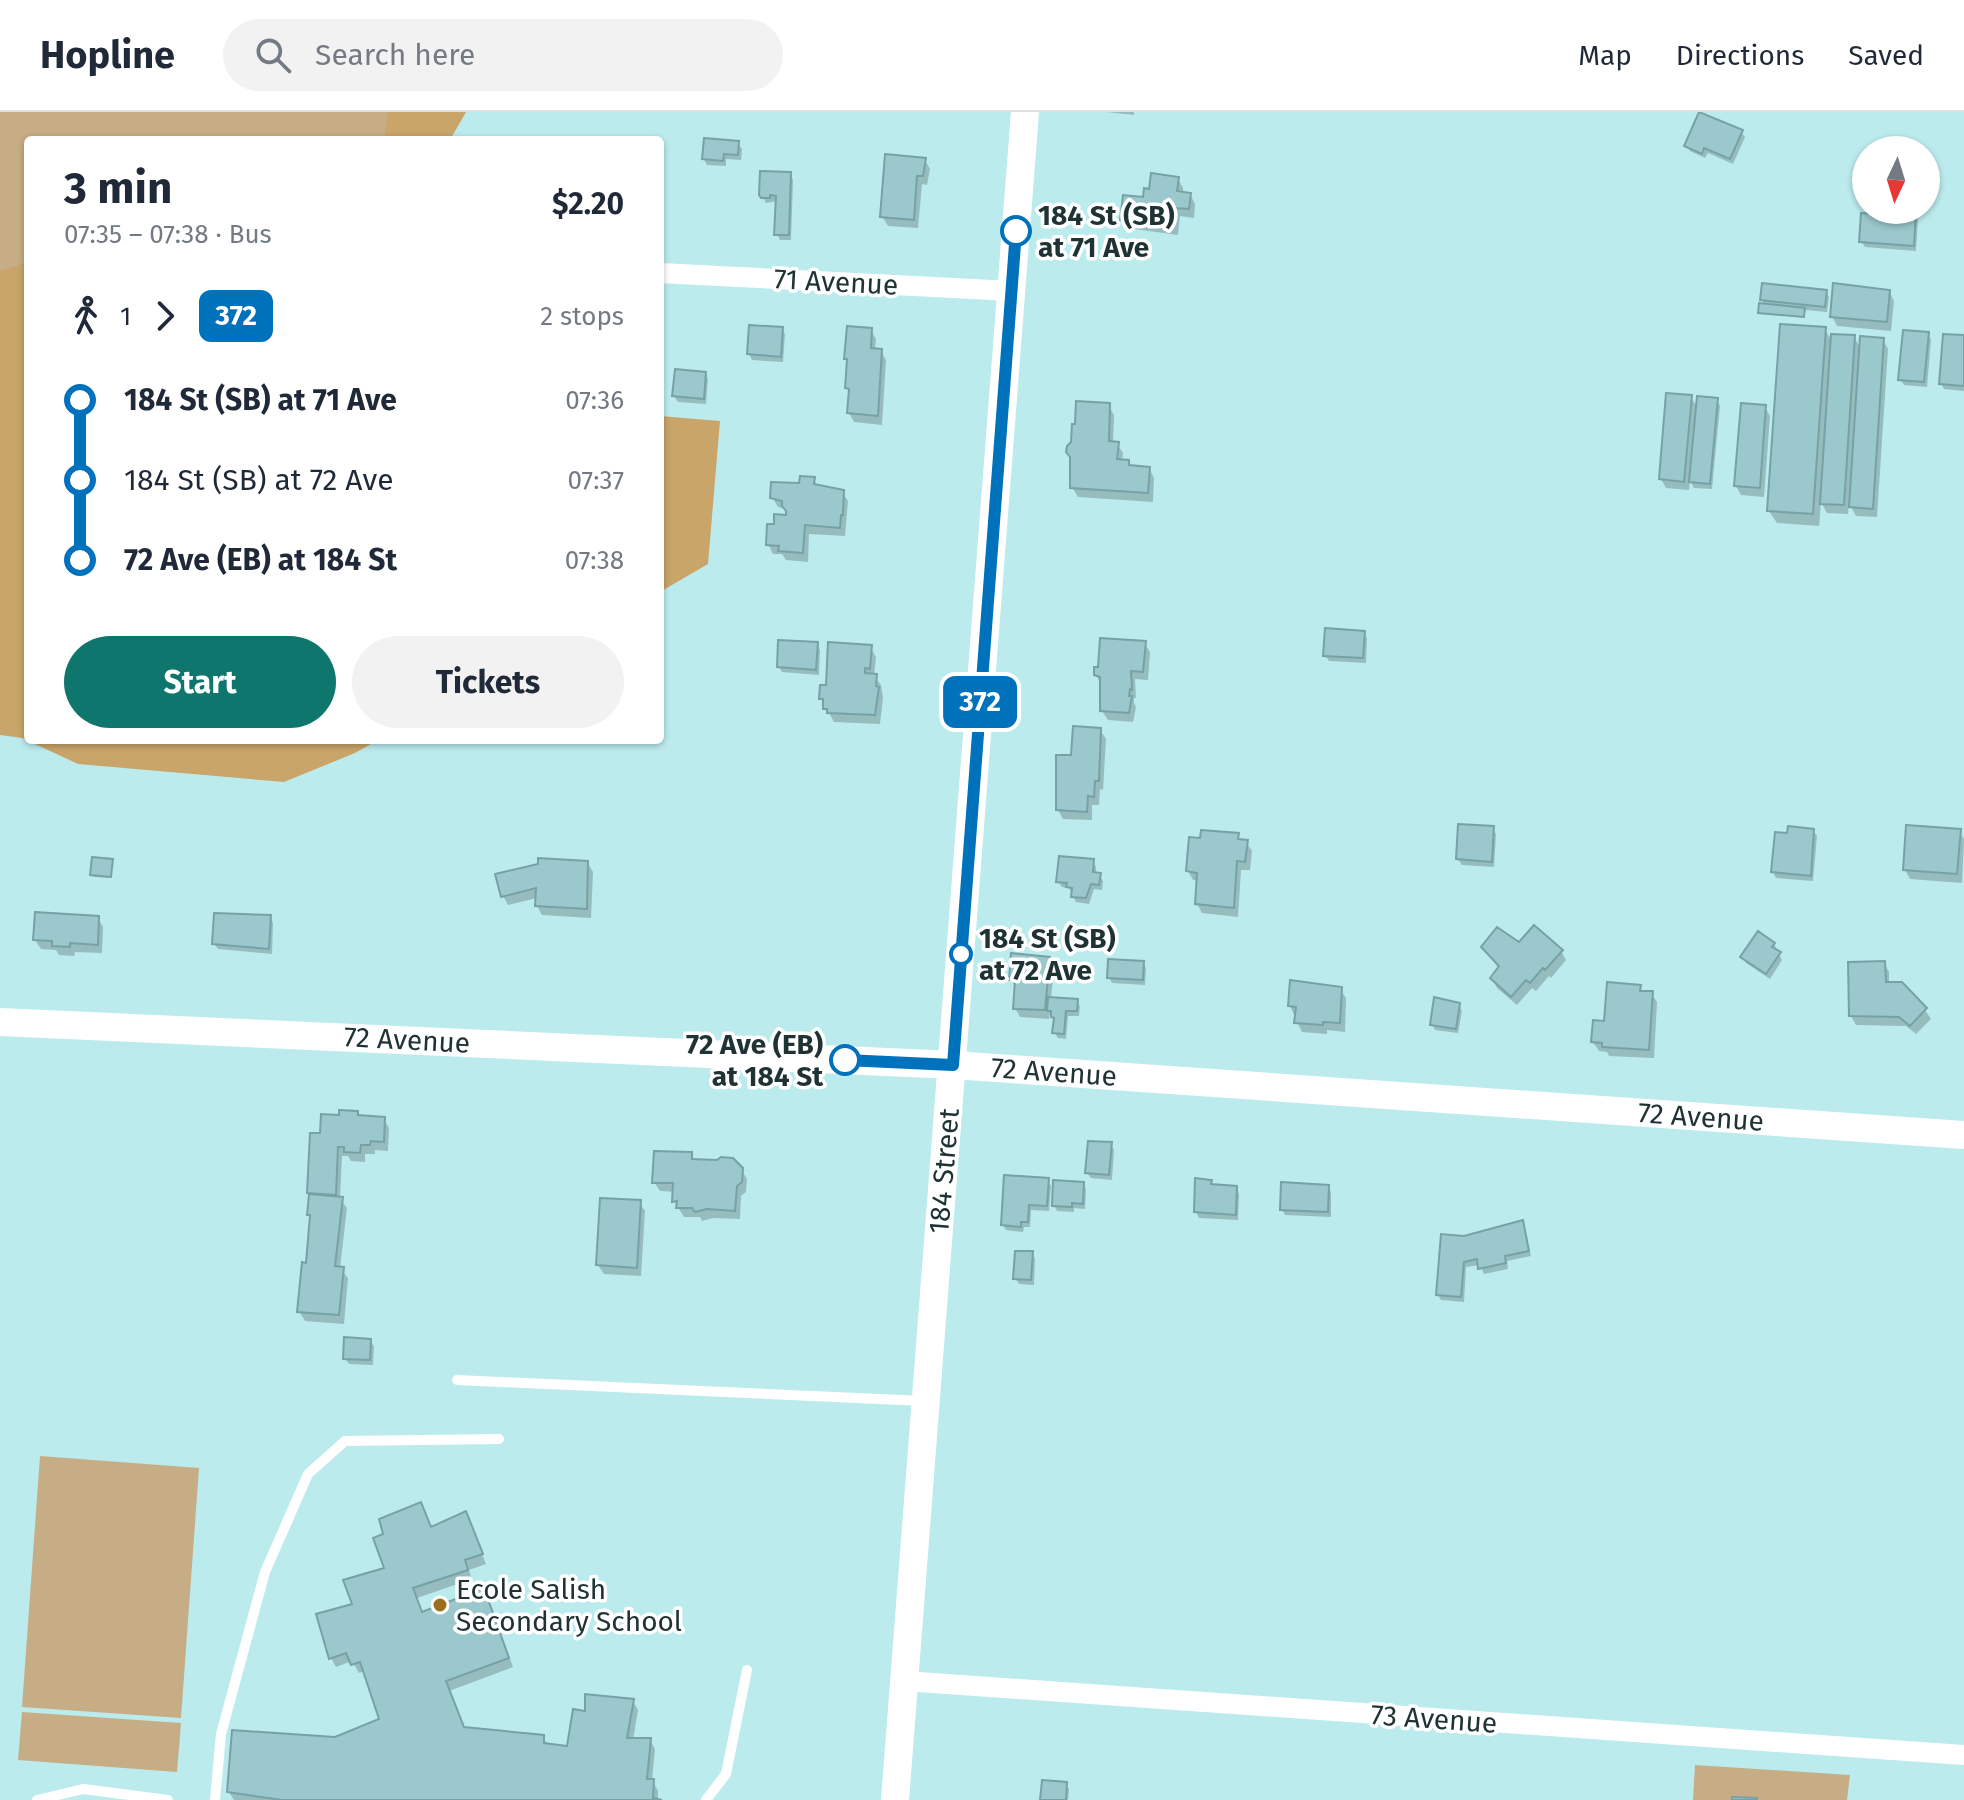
<!DOCTYPE html>
<html lang="en">
<head>
<meta charset="utf-8">
<style>
	body { margin:0; font-family:"Fira Sans",sans-serif; background:#f2f2f3; color:#1f2937; height:100vh; display:flex; flex-direction:column; font-size:30px; white-space:nowrap }
	* { box-sizing:border-box; margin:0 }
	p { font-size:26px; color:#747a83 }
	.icon { flex:none; width:44px; height:44px; fill:none; stroke:currentColor; stroke-width:2; stroke-linecap:round; stroke-linejoin:round }
	.map { position:relative; flex:1; overflow:hidden }
	.side { position:absolute; left:24px; top:24px; width:640px; height:608px; display:flex; flex-direction:column; background:#fff; border-radius:8px; box-shadow:0 2px 6px #0004 }
	.side>* { flex:none }
	.badge { padding:0 16px; border-radius:12px; font-size:28px; line-height:52px }
	.needle { width:52px; rotate:184deg }
	.buttons { position:absolute; left:1852px; top:24px; display:grid; gap:16px }
	.buttons a { display:grid; place-items:center; width:88px; height:88px; border-radius:50%; background:#fff; box-shadow:0 2px 6px #0004; font-size:40px }
	.map>.badge { position:absolute; translate:-50% -50%; box-shadow:0 0 0 4px #fff }
	.legs { display:flex; align-items:center; gap:12px; height:88px; padding:0 40px; font-size:26px }
	.legs p { margin-inline-start:auto }
	.summary { display:flex; align-items:center; justify-content:space-between; height:136px; padding:0 40px }
	h1 { font-size:44px; font-weight:700; line-height:60px }
	.primary-button { display:flex; gap:16px; margin-top:auto; padding:16px 40px }
	.primary-button a { flex:1; height:92px; border-radius:48px; background:#0f766e; color:#fff; font-size:32px; font-weight:700; line-height:92px; text-align:center }
	.primary-button a+a { background:#f2f2f3; color:#1f2937 }
	ul { padding:0 40px; list-style:none }
	li { display:flex; align-items:center; gap:28px; height:80px; font-size:30px }
	li i { display:grid; place-items:center; width:12px; height:100%; margin:0 10px; background:currentColor }
	li i::after { content:''; width:20px; height:20px; margin:-10px; border:6px solid; border-radius:50%; background:#fff }
	li p { margin-inline-start:auto }
	li:first-child i { background:linear-gradient(#0000 50%,currentColor 0) }
	li:last-child i { background:linear-gradient(currentColor 50%,#0000 0) }
	header { display:flex; align-items:center; gap:48px; box-sizing:border-box; height:112px; padding:0 40px; background:#fff; border-bottom:2px solid #e0e1e3 }
	header strong { font-size:38px }
	nav { display:flex; gap:44px; margin-inline-start:auto; font-size:28px }
	.search { width:560px; height:72px; background:#f2f2f3; display:flex; align-items:center; gap:20px; box-sizing:border-box; padding:0 28px; border-radius:44px; color:#747a83; font-size:30px }
	.map>svg:first-child { display:block }
	.green { fill:#c6ad85 }
	.forest { fill:#caa569 }
	.shadow { fill:#0003 }
	.building { fill:#9bc8cc; stroke:#76a2a6; stroke-width:2 }
	.lines { fill:none; stroke-linecap:round; stroke-linejoin:round }
	.lane { stroke:#fff; stroke-width:10 }
	.street { stroke:#fff; stroke-width:20 }
	.secondary { stroke:#fff; stroke-width:28 }
	.line-1-casing { stroke:#fff; stroke-width:18 }
	.line-1 { stroke:#0072bc; stroke-width:12 }
	.stop-1-dot { fill:#fff; stroke:#0072bc; stroke-width:4 }
	.poi-dot { fill:#996e1c; stroke:#fff; stroke-width:3 }
	.labels { text-anchor:middle; dominant-baseline:central; stroke-width:7; stroke-linejoin:round; paint-order:stroke }
	.stop-label { font-size:28px; font-weight:bold; fill:#203334; stroke:#fff; text-anchor:start }
	.street-label { font-size:28px; fill:#203334; stroke:#fff }
	.poi-label { font-size:28px; fill:#203334; stroke:#fff; text-anchor:start }
</style>
</head>
<body>
<header>
<strong>Hopline</strong>
<div class="search"><svg class="icon" aria-label="search" viewBox="0 0 24 24"><circle cx="10" cy="10" r="6"/><path d="M15 15l6 6"/></svg>Search here</div>
<nav><a>Map</a><a>Directions</a><a>Saved</a></nav>
</header>
<div class="map">
<svg width="1964" height="1688" viewBox="0 0 1964 1688">
	<rect width="100%" height="100%" fill="#bcebee"/>
	<!-- green -->
	<path class="green" d="M0,0H395L393,28H28V581L0,579Z
		M40,1344L199,1356L181,1606L22,1595Z
		M22,1600L181,1611L177,1660L18,1648Z
		M1695,1653L1850,1663L1847,1688H1693Z"/>
	<!-- forest -->
	<path class="forest" d="M388,0H466L450,28H384Z
		M28,150V628H378L355,641L284,670L78,652L22,626L0,623V159Z
		M660,304L720,309L708,452L660,480Z"/>
	<!-- shadow -->
	<path class="shadow" d="M1107,0H1134V3Z
		M1741,20L1745,25L1733,52L1708,41L1705,46L1690,39L1686,34Z
		M738,31L742,37L741,48L726,47V54L707,53L704,47Z
		M925,48L930,57L927,73L922,72L918,116L888,114L882,104Z
		M790,62L793,68L791,128H780L777,122L778,89L766,91L761,82Z
		M1178,67L1183,76V82H1190L1195,92L1194,106L1180,104L1178,123L1127,116L1122,107L1145,87Z
		M1915,100L1918,106L1916,139L1865,135L1861,129L1896,106Z
		M1826,179L1829,185L1827,200L1805,198L1804,206L1761,200L1765,194L1762,188Z
		M1889,179L1894,189L1891,219L1837,214L1832,204Z
		M782,217L785,222L783,250L752,248L749,242Z
		M1825,217L1832,230L1854,225L1861,237L1883,228L1888,237L1877,405L1856,404L1849,391L1848,402L1827,401L1821,390L1819,414L1777,411L1769,399Z
		M871,218L876,227L875,238L881,239L886,248L882,313L854,310L849,301L850,281L847,276Z
		M1928,222L1931,228L1927,275L1904,273L1900,267Z
		M1964,225V279L1944,277L1941,271Z
		M705,262L708,267L706,292L678,290L674,284Z
		M1691,285L1698,297L1717,288L1720,294L1712,377L1694,376L1690,368L1689,378L1666,376L1661,367Z
		M1108,293L1114,303L1113,332H1117L1123,341L1122,349L1128,350L1131,355L1149,356L1154,366L1153,390L1078,385L1072,375Z
		M1765,295L1770,304L1764,385L1741,383L1736,374Z
		M813,367L818,375L842,380L848,389L845,424L809,422L808,450L786,448L782,442H773L768,432L776,414L788,405L786,397L778,395L772,385Z
		M1364,521L1367,526L1366,551L1329,549L1325,543Z
		M1144,531L1150,540L1148,568L1135,567L1136,586H1134V591L1136,595L1133,610L1108,608L1102,599L1101,572L1096,563Z
		M817,532L820,538L819,563L782,560L779,555Z
		M870,535L876,545L874,564L881,573L883,586L880,612L834,610L821,586L827,575Z
		M1100,618L1106,627L1103,678L1100,677L1099,693H1092V708L1063,707L1058,698L1073,645Z
		M1492,716L1496,722L1494,755L1462,753L1458,747Z
		M1813,718L1817,724L1813,769L1776,766L1773,760Z
		M1959,719L1964,727L1962,771L1910,767L1905,758Z
		M1237,723L1241,729L1246,730L1252,739L1250,758H1241L1238,805L1202,801L1197,792L1198,769L1193,768L1188,759Z
		M112,749V766L94,765L92,763Z
		M1093,749L1096,755V763H1099L1103,769L1102,778L1094,777L1089,792L1076,790L1069,776L1062,775L1058,769Z
		M587,750L593,760L591,806L542,803L537,794V786L508,793L503,784Z
		M270,805L273,811L272,842L218,837L214,831Z
		M98,806L103,815L102,841L75,840L74,844L59,843L56,838L41,837L35,828Z
		M1774,832L1782,848L1770,867L1746,851L1742,845Z
		M1519,833L1561,839L1566,848L1551,866L1549,864L1536,879L1532,876L1517,893L1497,876L1492,866L1499,857L1483,835Z
		M1049,847L1054,856L1051,887L1076,889L1080,894L1079,904H1068L1066,927L1058,926L1054,920L1055,909L1050,900L1049,907L1020,905L1015,896L1016,877L1011,867Z
		M1143,851L1146,856L1145,873L1112,871L1109,865Z
		M1884,851L1889,860V872L1925,898L1931,907L1916,922L1906,914L1856,913L1851,904Z
		M1639,875L1643,881H1651L1657,890L1654,946L1609,944L1607,940L1599,939L1593,930L1605,911Z
		M1340,877L1346,886L1345,920L1327,918V922L1302,920L1290,894Z
		M1459,893L1462,899L1458,921L1435,918L1432,912Z
		M359,1005L384,1007L389,1016L388,1039L375,1038V1042H365V1050L351,1049L348,1044H342L340,1087L347,1096L340,1156L348,1166L344,1212L305,1209L299,1199L312,1107L309,1103L312,1023H322Z
		M1110,1032L1114,1038L1112,1068L1091,1066L1087,1061Z
		M691,1042L695,1049L741,1057L747,1067L746,1080L741,1084L740,1107L713,1106L702,1109L700,1105H684L674,1089L675,1080L660,1079L654,1070Z
		M1047,1068L1051,1074L1049,1099L1031,1098L1030,1115H1024L1023,1120L1006,1118L1003,1113Z
		M1210,1069L1213,1075L1236,1076L1239,1082L1238,1108L1199,1106L1196,1100Z
		M1083,1072L1086,1077L1085,1097L1074,1096V1100L1057,1099L1054,1093Z
		M1328,1075L1331,1080V1105L1285,1103L1282,1098Z
		M639,1090L645,1099L641,1164L604,1162L598,1153Z
		M1522,1110L1531,1144L1507,1149L1508,1157L1484,1162L1480,1153L1466,1155L1464,1190L1441,1188L1438,1183L1464,1126Z
		M1032,1141L1035,1147L1034,1173L1019,1172L1015,1166Z
		M370,1229L374,1234L373,1253L349,1252L345,1246Z
		M421,1392L431,1416L470,1411L486,1452L469,1458L472,1467L417,1486L423,1502L488,1488L513,1555L449,1579L465,1617L543,1625L548,1634L569,1637L587,1601L633,1589L638,1598L633,1628H650L655,1637L652,1668L658,1679V1688H234L229,1680L335,1627L382,1608L365,1559L359,1561L352,1549L336,1555L331,1546L355,1494L387,1457L386,1423Z
		M1066,1672L1069,1677L1068,1688H1042Z"/>
	<!-- building -->
	<path class="building" d="M1699,0L1743,18L1730,47L1704,36L1702,42L1684,34Z
		M704,26L739,29L738,43L724,42L723,49L702,47Z
		M885,42L926,46L923,64H917L914,108L880,105Z
		M760,59L791,60L789,123H774L776,84L770,83V86H761L759,83Z
		M1151,61L1179,65L1177,79L1191,81L1189,97L1175,96L1173,114L1120,108L1123,83L1143,85L1144,76L1149,77Z
		M1895,98H1916L1914,134L1859,130L1861,101L1894,103Z
		M1762,171L1827,178L1825,195L1760,188Z
		M1833,171L1890,178L1887,210L1830,205Z
		M1759,191L1805,196L1804,205L1758,201Z
		M1780,212L1826,215L1813,402L1767,399Z
		M749,213L783,215L781,245L747,242Z
		M847,214L872,216L871,236L882,237L878,304L847,301L849,277L845,276L847,247H844Z
		M1903,218L1929,220L1924,270L1898,268Z
		M1831,222L1855,223L1844,393L1820,392Z
		M1943,222L1964,223V274L1939,272Z
		M1860,224L1884,226L1873,397L1849,395Z
		M675,257L706,260L704,287L672,284Z
		M1666,281L1692,283L1684,370L1659,367Z
		M1697,284L1718,286L1710,372L1689,370Z
		M1076,289L1110,291L1109,329L1119,330L1117,347L1129,348V353L1150,355L1148,381L1070,376V345L1066,340L1067,334L1071,330L1072,312H1075Z
		M1741,291L1766,293L1760,376L1734,374Z
		M800,364L815,365L814,372L844,378L843,403H841L840,416L805,413L803,441L778,439L779,434L766,433L767,412H774V402L786,403V399L782,394V389L770,386L771,370L799,371Z
		M1325,516L1365,519L1363,546L1323,544Z
		M1100,526L1146,529L1143,560L1131,559L1132,578L1130,577L1129,584H1132L1129,601L1100,599V565L1094,563V555H1098Z
		M778,528L818,530L816,558L777,555Z
		M828,530L872,533L870,557L865,556V561L877,562L876,574L879,575L875,603L827,601V597H823V587H819L820,573H826Z
		M1073,614L1101,616L1099,669H1095L1094,685L1088,684L1087,700L1056,698V643H1071Z
		M1458,712L1494,714L1492,750L1456,747Z
		M1906,713L1961,717L1957,762L1903,758Z
		M1788,714L1814,717L1811,764L1771,760L1775,720L1787,721Z
		M1201,718L1239,721L1238,727L1248,728L1245,750L1237,749L1234,796L1195,792L1197,761L1186,759L1189,725L1200,726Z
		M1059,744L1094,747L1093,760L1101,761L1099,773L1091,772L1086,786L1071,785L1072,776L1066,775L1067,771L1056,770Z
		M92,745L113,747L111,765L90,763Z
		M538,746L588,749L587,797L535,794L536,776L501,785L495,762L538,752Z
		M35,800L99,804L98,833L70,831V835L52,834V829L33,828Z
		M214,801L271,803L269,837L212,832Z
		M1534,813L1563,838L1545,858L1543,856L1530,871L1526,868L1511,885L1490,866L1499,854L1481,835L1497,815L1519,830Z
		M1758,819L1775,831L1772,835L1781,840L1766,862L1740,845Z
		M1011,841L1050,845L1045,898L1013,897L1015,868H1009Z
		M1108,847L1144,849L1143,868L1107,866Z
		M1885,849L1886,870H1902L1927,896L1910,914L1899,905L1849,904L1848,850Z
		M1290,868L1342,875L1340,911L1323,910V913L1294,911L1296,895L1288,894Z
		M1607,870L1641,873L1640,879H1653L1649,938L1602,935V931L1591,930L1593,908L1604,909Z
		M1048,885L1078,887L1077,899H1066L1064,922L1052,921L1054,906L1051,905V899H1047Z
		M1434,885L1460,891L1456,917L1430,913Z
		M339,998L358,999V1003L385,1005L384,1030L371,1029L370,1033H361L360,1041L344,1040V1035H338L336,1083L307,1081L310,1021H320L321,1002L339,1003Z
		M1088,1029L1112,1030L1109,1063L1085,1061Z
		M654,1039L692,1040V1047L717,1048L721,1045L733,1046L743,1056L742,1070L737,1074L735,1099L707,1097L695,1100L692,1096H676L677,1089L672,1090L673,1071H652Z
		M1004,1063L1049,1066L1047,1094L1029,1093L1028,1110H1021V1115L1001,1113Z
		M1195,1066L1212,1068L1211,1072L1237,1074L1236,1103L1194,1100Z
		M1053,1068L1084,1070L1083,1092L1072,1091V1095L1052,1094Z
		M1281,1070L1329,1073L1328,1100L1280,1098Z
		M309,1082L343,1085L335,1154L344,1155L339,1203L297,1200L302,1150L306,1151L310,1103H307Z
		M600,1086L641,1088L637,1156L596,1153Z
		M1523,1108L1529,1139L1505,1144L1506,1151L1478,1157L1477,1147L1464,1150L1461,1185L1436,1183L1441,1122L1464,1124Z
		M1015,1139H1033L1031,1168L1013,1167Z
		M344,1225L371,1227L370,1248L343,1247Z
		M421,1390L431,1415L466,1399L483,1442L465,1448L468,1458L413,1476L422,1500L484,1476L509,1546L446,1569L464,1615L544,1623V1631L567,1634L573,1597L585,1599V1582L634,1587L627,1626H651L647,1667H654L653,1686L662,1688H282L227,1680L232,1618L335,1625L379,1607L360,1550L351,1553L346,1541L329,1547L316,1502L352,1492L343,1468L384,1456L373,1426L383,1422L379,1407Z
		M1042,1668L1067,1670L1066,1688H1040Z
		M1732,1685L1757,1686V1688H1732Z"/>
	<g class="lines">
		<!-- lane -->
		<path class="lane" d="M457,1268L924,1289
			M37,1688L83,1677L168,1688
			M215,1688L221,1622L265,1460L308,1362L345,1329L499,1327
			M706,1688L726,1662L747,1558"/>
		<!-- street -->
		<path class="street" d="M660,161L1012,179
			M904,1569L1964,1643"/>
		<!-- secondary -->
		<path class="secondary" d="M0,910L953,953L1964,1023
			M895,1688L1025,0"/>
	</g>
	<g class="lines">
		<defs>
			<path id="line-1" d="M845,948L953,953L1016,119"/>
		</defs>
		<!-- line-1 casing -->
		<use href="#line-1" class="line-1-casing"/>
		<!-- line-1 -->
		<use href="#line-1" class="line-1"/>
	</g>
	<!-- markers -->
	<g class="stop-1-dot">
		<circle cx="1016" cy="119" r="14"/>
		<circle cx="961" cy="842" r="10"/>
		<circle cx="845" cy="948" r="14"/>
	</g>
	<circle class="poi-dot" cx="440" cy="1493" r="8"/>
	<g class="labels">
		<!-- stop labels -->
		<g class="stop-label">
			<text x="1038" y="103">184 St (SB)<tspan x="1038" dy="32">at 71 Ave</tspan></text>
			<text x="979" y="826">184 St (SB)<tspan x="979" dy="32">at 72 Ave</tspan></text>
			<text x="823" y="932" text-anchor="end">72 Ave (EB)<tspan x="823" dy="32">at 184 St</tspan></text>
		</g>
		<!-- street labels -->
		<g class="street-label">
			<text transform="translate(836 170) rotate(3)">71 Avenue</text>
			<text transform="translate(407 928) rotate(3)">72 Avenue</text>
			<text transform="translate(1054 960) rotate(4)">72 Avenue</text>
			<text transform="translate(1701 1005) rotate(4)">72 Avenue</text>
			<text transform="translate(944 1059) rotate(-85)">184 Street</text>
			<text transform="translate(1434 1607) rotate(4)">73 Avenue</text>
		</g>
		<!-- poi labels -->
		<g class="poi-label">
			<text x="456" y="1477">Ecole Salish<tspan x="456" dy="32">Secondary School</tspan></text>
		</g>
	</g>
</svg>
<div class="buttons">
<a><svg class="needle" viewBox="-14 -14 28 28"><path d="M0-13l5 13h-10z" fill="#e53935"/><path d="M0 13l5-13h-10z" fill="#747a83"/></svg></a>
</div>
<b class="badge" style="left:980px;top:590px;background:#0072bc;color:#fff">372</b>
<section class="side">
<div class="summary"><div><h1>3 min</h1><p>07:35 – 07:38 · Bus</p></div><b>$2.20</b></div>
<div class="legs"><svg class="icon" aria-label="walk" viewBox="0 0 24 24"><circle cx="13" cy="4" r="2"/><path d="M13 8l-2 6 4 7M11 14l-3 7M7 12l3-4h3l4 4"/></svg>1<svg class="icon" aria-label="forward" viewBox="0 0 24 24"><path d="M9 5l7 7-7 7"/></svg><b class="badge" style="background:#0072bc;color:#fff">372</b><p>2 stops</p></div>
<ul>
<li><i style="color:#0072bc"></i><b>184 St (SB) at 71 Ave</b><p>07:36</p></li>
<li><i style="color:#0072bc"></i><span>184 St (SB) at 72 Ave</span><p>07:37</p></li>
<li><i style="color:#0072bc"></i><b>72 Ave (EB) at 184 St</b><p>07:38</p></li>
</ul>
<div class="primary-button"><a>Start</a><a>Tickets</a></div>
</section>
</div>
</body>
</html>
